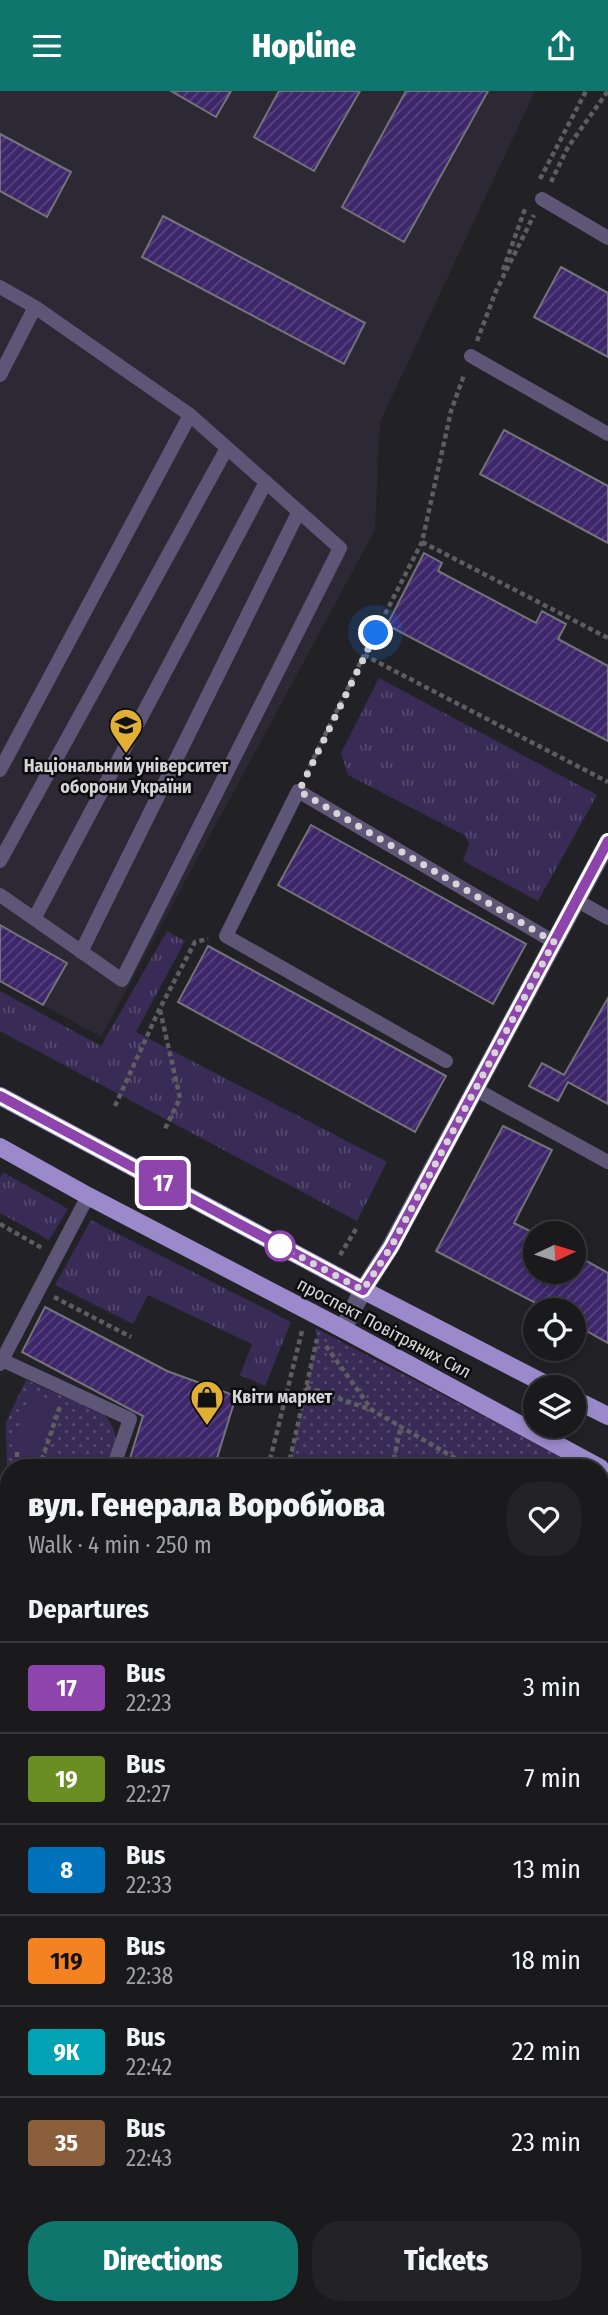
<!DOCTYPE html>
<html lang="en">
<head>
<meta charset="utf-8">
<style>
	body { margin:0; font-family:"Fira Sans Condensed",sans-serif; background:#232225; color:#f1f3f6; height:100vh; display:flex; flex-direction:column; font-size:26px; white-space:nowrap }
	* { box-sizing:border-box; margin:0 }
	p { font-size:23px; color:#9fa0a3 }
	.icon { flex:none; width:38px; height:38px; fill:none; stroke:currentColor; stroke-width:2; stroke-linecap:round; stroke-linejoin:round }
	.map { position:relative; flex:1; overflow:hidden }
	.sheet { position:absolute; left:0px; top:1368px; width:609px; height:856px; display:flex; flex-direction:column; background:#1a191c; border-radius:28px 28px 0 0; box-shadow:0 4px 10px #0003,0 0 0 2px #38383b }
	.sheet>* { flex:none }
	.badge { padding:0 14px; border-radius:5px; font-size:24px; line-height:46px }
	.needle { width:46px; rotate:86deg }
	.tools { position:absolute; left:523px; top:1130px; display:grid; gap:14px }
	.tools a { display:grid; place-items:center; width:63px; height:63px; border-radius:50%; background:#1a191c; box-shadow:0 4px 10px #0003,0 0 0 2px #38383b; font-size:35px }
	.you { position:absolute; width:35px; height:35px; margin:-18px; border:5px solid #fff; border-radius:50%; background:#1a73e8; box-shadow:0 0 0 10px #1a73e833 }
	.map>.badge { position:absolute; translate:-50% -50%; box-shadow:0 0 0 4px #fff }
	h2 { padding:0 28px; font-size:26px; line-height:63px }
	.round { display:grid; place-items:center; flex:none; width:74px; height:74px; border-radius:28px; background:#232225 }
	.overview { display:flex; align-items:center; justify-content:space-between; height:119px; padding:0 28px }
	h1 { font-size:33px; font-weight:800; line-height:52px }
	.primary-button { display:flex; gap:14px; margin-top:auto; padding:14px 28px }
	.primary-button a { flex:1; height:80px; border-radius:28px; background:#0f766e; color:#fff; font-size:28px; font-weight:800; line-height:80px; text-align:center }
	.primary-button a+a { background:#232225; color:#f1f3f6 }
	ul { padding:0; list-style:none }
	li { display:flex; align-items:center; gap:21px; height:91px; padding:0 28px; border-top:2px solid #38383b }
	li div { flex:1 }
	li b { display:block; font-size:26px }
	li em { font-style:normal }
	li .badge { min-width:77px; font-weight:700; text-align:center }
	header { display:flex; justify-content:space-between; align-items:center; height:91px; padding:0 28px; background:#0f766e; color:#fff; font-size:32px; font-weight:800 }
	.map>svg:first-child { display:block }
	.built { fill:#2c2934 }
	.grass { fill:url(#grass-tufts) }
	.park { fill:url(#park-dots) }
	.garden { fill:#382c56 }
	.building { fill:url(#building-hatch); stroke:#747379; stroke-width:2 }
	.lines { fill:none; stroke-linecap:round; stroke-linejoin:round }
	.path { stroke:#5e5e62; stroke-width:4.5; stroke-dasharray:5 3.5; stroke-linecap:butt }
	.lane { stroke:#5e5676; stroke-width:14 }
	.street { stroke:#5e5676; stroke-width:18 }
	.primary { stroke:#9a8acb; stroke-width:18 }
	.line-casing { stroke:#fff; stroke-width:16 }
	.line { stroke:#8e44ad; stroke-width:10 }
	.walk { stroke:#d5d5d8; stroke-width:7; stroke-dasharray:0 12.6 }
	.stop-dot { fill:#fff; stroke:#8e44ad; stroke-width:3.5 }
	.labels { text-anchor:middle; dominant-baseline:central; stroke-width:5; stroke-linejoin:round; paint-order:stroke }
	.poi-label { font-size:18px; font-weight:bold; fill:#d5d5d8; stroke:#0c0b0d }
	.street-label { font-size:18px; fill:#d5d5d8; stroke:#0c0b0d }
</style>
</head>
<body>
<header><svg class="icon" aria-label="menu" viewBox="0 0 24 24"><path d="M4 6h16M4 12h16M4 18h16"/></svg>Hopline<svg class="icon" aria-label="share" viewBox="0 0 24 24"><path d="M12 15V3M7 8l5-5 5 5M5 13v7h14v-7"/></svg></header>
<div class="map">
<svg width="608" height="2224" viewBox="0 0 608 2224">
	<defs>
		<pattern id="grass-tufts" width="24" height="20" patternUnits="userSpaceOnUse" patternTransform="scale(1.75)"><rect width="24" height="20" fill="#382c56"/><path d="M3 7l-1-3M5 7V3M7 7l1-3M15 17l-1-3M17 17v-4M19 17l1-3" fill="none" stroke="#544a6e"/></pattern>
		<pattern id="park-dots" width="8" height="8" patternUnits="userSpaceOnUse" patternTransform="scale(1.75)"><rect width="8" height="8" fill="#382c56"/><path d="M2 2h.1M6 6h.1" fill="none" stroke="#544a6e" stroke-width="1.8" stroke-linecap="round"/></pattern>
		<pattern id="building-hatch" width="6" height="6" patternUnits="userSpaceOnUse" patternTransform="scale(1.75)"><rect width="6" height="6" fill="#3d266a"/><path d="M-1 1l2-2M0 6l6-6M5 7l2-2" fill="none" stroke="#58457f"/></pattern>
	</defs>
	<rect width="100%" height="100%" fill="#222126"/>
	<!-- built -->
	<path class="built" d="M0,0H535L380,331L375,439L101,946L0,890Z
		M0,1599L9,1600V2216H600V1639L608,1640V2224H0Z"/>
	<!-- grass -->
	<path class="grass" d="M379,587L597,704L538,810L463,770L469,753L466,745L348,684L341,662Z
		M167,840L185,850L136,941L387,1071L357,1130L0,940V900L101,955Z
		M3,1081L68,1118L49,1149L0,1122V1087Z
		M91,1129L291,1231L265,1295L240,1284L252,1253L148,1204L133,1233L55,1194Z"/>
	<!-- park -->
	<path class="park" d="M315,1237L548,1359L581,1377H288L317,1248Z
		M26,1289L104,1323C121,1344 116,1353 110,1377H9L7,1383L6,1331Z
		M600,1388L608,1392V1545L600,1544Z"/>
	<!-- garden -->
	<path class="garden" d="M31,1303L57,1313L38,1369L11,1359Z"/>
	<!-- building -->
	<path class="building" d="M171,0H231L216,26Z
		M279,0H360L314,80L254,46Z
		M406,0H488L404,151L342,116Z
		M0,43L71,81L47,126L0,100Z
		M163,125L365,232L344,273L142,166Z
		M561,176L608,202V266L534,226Z
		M504,339L608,395V452L480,383Z
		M424,462L442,472L438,480L536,532L542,520L566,533L558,548L608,575V650L387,534Z
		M311,734L526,853L493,913L278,794Z
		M0,834L67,872L43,914L0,890Z
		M208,855L446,985L415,1041L178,911Z
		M608,907V1013L568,991L558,1010L529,995L542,972L564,984Z
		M503,1035L552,1059L514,1132L536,1143V1181H574V1163L608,1182V1252L574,1233V1220H551L436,1160Z
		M45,1216L167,1280L236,1305L214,1377H127L143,1325L22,1261Z"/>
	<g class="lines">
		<!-- path -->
		<path class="path" d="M540,88L586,0
			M551,91L568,56L608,0
			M503,179L525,118
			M477,250L496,200L534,124
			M422,451L608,547
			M364,564L608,691
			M306,683L364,564L422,451L451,320L464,284
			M160,919L180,1007L164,1040
			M115,1015L159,919L195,851L208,848
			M0,1133L42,1157
			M340,1164L356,1138
			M54,1206L131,1246
			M326,1255L372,1319L472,1377
			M306,1296L372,1319
			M17,1361V1377
			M64,1376V1377
			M39,1377L60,1315
			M268,1377L302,1240
			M288,1377L317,1248
			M392,1377L401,1334
			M600,1471L608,1474
			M600,1529L608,1537
			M600,1544L608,1545"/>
		<!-- lane -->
		<path class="lane" d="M542,108L608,147
			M0,196L35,216L190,324L340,457L122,889L0,804
			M471,265L608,343
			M0,284L35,216
			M0,679L190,324
			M0,770L227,357
			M576,809L608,827
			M34,828L266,391
			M81,861L299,420
			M446,970L226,845L298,700L554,851
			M475,998L608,1071
			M2,1269L130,1328L113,1377
			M0,1273L88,1105
			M0,1404L9,1405
			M600,1851H608
			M600,1875L608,1876
			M600,2147H608"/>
		<!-- street -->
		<path class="street" d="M343,1238L363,1199L391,1155L608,751
			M0,1532H9
			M600,1571H608"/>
		<!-- primary -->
		<path class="primary" d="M0,1005L363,1199L553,1297
			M0,1056L88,1105L343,1238L600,1377
			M574,1308L608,1325"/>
	</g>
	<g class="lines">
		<defs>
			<path id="line" d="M0,1005L363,1199L391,1156L608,750"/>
		</defs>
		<!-- line casing -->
		<use href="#line" class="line-casing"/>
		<!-- line -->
		<use href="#line" class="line"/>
		<!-- walk -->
		<path class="walk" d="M280,1155L363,1199L391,1156L554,851L299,700L376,542"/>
	</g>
	<!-- icons -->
	<defs>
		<symbol id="university-pin" viewBox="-11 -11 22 30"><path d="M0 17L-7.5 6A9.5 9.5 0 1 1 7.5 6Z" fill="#e1af34" stroke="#0c0b0d"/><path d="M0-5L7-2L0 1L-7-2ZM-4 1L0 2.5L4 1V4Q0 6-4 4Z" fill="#111"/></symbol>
		<symbol id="shop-pin" viewBox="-11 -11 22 30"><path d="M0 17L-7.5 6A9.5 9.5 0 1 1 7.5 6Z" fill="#e1af34" stroke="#0c0b0d"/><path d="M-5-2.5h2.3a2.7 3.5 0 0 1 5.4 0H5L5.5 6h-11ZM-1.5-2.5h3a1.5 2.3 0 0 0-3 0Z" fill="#111"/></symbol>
	</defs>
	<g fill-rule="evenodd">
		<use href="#university-pin" x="107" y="615" width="38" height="52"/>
		<use href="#shop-pin" x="188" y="1287" width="38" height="52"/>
	</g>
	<!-- markers -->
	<circle class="stop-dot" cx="280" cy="1155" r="14"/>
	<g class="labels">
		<!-- poi labels -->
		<g class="poi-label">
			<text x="126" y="675">Національний університет<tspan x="126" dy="21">оборони України</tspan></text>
			<text x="232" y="1306" text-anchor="start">Квіти маркет</text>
		</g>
		<!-- street labels -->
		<g class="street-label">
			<text transform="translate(384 1237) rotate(28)">проспект Повітряних Сил</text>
		</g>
	</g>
</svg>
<div class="tools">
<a><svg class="needle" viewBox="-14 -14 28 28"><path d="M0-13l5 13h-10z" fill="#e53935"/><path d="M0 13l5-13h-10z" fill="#9fa0a3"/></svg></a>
<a><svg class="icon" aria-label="locate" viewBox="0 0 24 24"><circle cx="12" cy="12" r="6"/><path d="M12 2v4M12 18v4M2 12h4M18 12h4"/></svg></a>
<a><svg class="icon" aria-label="layers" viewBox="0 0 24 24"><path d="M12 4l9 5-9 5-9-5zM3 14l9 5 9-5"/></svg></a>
</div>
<div class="you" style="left:376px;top:542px"></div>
<b class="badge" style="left:163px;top:1092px;background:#8e44ad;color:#fff">17</b>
<section class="sheet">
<div class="overview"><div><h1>вул. Генерала Воробйова</h1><p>Walk · 4 min · 250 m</p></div><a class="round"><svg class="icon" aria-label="heart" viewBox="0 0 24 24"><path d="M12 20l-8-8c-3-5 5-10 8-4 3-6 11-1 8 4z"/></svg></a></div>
<h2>Departures</h2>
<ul>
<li><span class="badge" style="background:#8e44ad;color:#fff">17</span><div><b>Bus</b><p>22:23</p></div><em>3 min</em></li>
<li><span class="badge" style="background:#6b8e23;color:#fff">19</span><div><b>Bus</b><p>22:27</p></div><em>7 min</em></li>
<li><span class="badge" style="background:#0072bc;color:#fff">8</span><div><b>Bus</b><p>22:33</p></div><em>13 min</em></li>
<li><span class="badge" style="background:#f58220;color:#111">119</span><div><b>Bus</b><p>22:38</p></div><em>18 min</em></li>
<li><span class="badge" style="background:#00a3b4;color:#fff">9К</span><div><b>Bus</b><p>22:42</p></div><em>22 min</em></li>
<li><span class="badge" style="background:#8b5e3c;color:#fff">35</span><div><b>Bus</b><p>22:43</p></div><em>23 min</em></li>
</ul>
<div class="primary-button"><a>Directions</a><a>Tickets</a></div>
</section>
</div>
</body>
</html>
